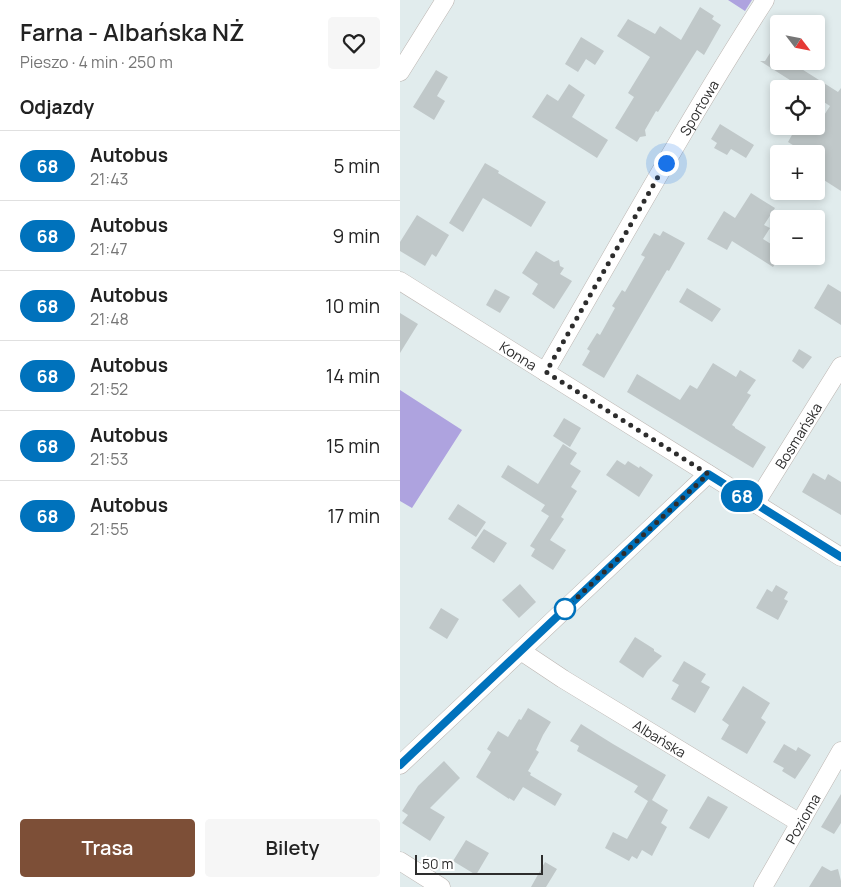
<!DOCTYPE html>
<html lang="pl">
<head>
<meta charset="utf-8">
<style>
	body { margin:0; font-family:Manrope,sans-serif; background:#f6f6f6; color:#222; height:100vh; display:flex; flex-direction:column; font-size:19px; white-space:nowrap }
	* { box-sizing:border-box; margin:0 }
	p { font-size:16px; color:#767676 }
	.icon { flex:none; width:28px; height:28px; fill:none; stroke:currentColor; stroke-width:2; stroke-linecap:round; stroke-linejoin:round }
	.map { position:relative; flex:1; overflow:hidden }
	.sheet { display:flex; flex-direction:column; background:#fff; width:400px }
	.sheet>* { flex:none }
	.badge { padding:0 10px; border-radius:16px; font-size:18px; line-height:32px }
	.needle { width:32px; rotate:122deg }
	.tools { position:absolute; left:370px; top:15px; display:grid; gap:10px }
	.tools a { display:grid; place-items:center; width:55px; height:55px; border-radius:5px; background:#fff; box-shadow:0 2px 8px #0003; font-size:25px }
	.scale { position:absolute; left:15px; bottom:12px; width:128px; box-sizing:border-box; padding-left:5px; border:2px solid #2d2d2d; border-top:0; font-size:14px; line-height:18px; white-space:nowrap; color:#2d2d2d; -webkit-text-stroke:4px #fff; paint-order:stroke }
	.you { position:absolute; width:25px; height:25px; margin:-12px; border:4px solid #fff; border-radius:50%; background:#1a73e8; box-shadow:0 0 0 8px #1a73e833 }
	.map>.badge { position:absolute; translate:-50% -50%; box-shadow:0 0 0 2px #fff }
	h2 { padding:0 20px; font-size:19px; line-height:45px }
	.round { display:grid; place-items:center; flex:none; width:52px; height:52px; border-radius:5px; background:#f6f6f6 }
	.head { display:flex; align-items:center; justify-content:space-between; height:85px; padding:0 20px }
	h1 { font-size:24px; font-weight:600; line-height:38px }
	.button { display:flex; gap:10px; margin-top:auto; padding:10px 20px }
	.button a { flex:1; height:58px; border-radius:5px; background:#7d4f37; color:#fff; font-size:20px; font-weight:600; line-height:58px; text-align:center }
	.button a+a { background:#f6f6f6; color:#222 }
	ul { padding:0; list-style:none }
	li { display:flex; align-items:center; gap:15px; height:70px; padding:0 20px; border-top:1px solid #e0e0e0 }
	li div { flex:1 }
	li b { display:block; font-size:19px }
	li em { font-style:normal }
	li .badge { min-width:55px; font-weight:700; text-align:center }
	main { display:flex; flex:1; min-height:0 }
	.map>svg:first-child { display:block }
	.green { fill:#aea3df }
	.building { fill:#c0c8c9 }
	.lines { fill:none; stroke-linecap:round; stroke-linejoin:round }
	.minor-casing { stroke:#bcb5b1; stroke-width:19 }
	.minor { stroke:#fff; stroke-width:18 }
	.line-casing { stroke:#fff; stroke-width:11 }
	.line { stroke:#0072bc; stroke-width:8 }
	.walk { stroke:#2d2d2d; stroke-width:5; stroke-dasharray:0 9 }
	.stop-dot { fill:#fff; stroke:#0072bc; stroke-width:2.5 }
	.labels { text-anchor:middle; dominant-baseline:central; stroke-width:5; stroke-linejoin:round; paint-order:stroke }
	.street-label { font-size:14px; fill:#2d2d2d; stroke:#fff }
</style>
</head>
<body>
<main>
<section class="sheet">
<div class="head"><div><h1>Farna - Albańska NŻ</h1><p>Pieszo · 4 min · 250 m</p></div><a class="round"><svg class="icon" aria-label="heart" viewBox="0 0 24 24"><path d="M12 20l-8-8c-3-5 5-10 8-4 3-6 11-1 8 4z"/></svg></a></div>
<h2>Odjazdy</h2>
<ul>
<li><span class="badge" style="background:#0072bc;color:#fff">68</span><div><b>Autobus</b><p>21:43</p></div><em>5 min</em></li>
<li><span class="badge" style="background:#0072bc;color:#fff">68</span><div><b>Autobus</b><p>21:47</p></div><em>9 min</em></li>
<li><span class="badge" style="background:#0072bc;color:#fff">68</span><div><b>Autobus</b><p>21:48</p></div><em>10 min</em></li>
<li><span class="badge" style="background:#0072bc;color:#fff">68</span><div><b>Autobus</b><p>21:52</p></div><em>14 min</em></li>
<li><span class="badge" style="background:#0072bc;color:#fff">68</span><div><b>Autobus</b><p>21:53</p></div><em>15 min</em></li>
<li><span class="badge" style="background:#0072bc;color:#fff">68</span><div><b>Autobus</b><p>21:55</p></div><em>17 min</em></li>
</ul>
<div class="button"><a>Trasa</a><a>Bilety</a></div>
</section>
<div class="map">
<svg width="441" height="887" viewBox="0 0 441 887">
	<rect width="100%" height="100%" fill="#e1eced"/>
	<!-- green -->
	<path class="green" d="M328,0H352L345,11Z
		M0,390L62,430L12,508L0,501Z"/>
	<!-- building -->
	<path class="building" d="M300,7L314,16L312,19L321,25L304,55L297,50L258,112L256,111L245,130L246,136L240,137L237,142L215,128L234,97L228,93L250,57L217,36L228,19L255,34L260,26L281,40Z
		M181,37L204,51L195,65L186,59L178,72L165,64Z
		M379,39V61H389L438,92L441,88V191L416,175V154H405L404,152L388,142L397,126H417L430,106L416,97V89H404L360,61H365Z
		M36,70L48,77L37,96L45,101L34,120L13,107Z
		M169,84L185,95L172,117L208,140L197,158L132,117L147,94L158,101Z
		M320,124L354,145L346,158L331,149L327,155L314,148L317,143L311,139Z
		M85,163L99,171L98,173L146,202L131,227L83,198L63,232L49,223Z
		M351,193L375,208L364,225L370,228L363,239L379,249V258L373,267L332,241L327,250L307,239L324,211L335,218Z
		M17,215L49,235L36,257L32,254L25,266L0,251V242Z
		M263,231L285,243L269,271L267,270L204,378L182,365L190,351L187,349L197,333L200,335L215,308L212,306L222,290L225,292L245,257L241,255L254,233L260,236Z
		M136,251L154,262L159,260L160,266L164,268L160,274L172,281L154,309L132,294L138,284L122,273Z
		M428,284L441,292V325L414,308Z
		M287,288L321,309L312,322L279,302Z
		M95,289L110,297L100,313L86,305Z
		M0,313L18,324L0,353Z
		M399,349L412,357L403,369L392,361Z
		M313,363L336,377L340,370L356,380L347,393L351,395L332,425L335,427V428L366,447L353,468L227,392L237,374L280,400L290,385L297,389Z
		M164,418L181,428L170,447L153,436Z
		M163,444L177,453L170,464L181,471L171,487L177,491L161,517L164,519L150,540L166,550L153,570L131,556L135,549L130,546L149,516L141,511L145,505L101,477L108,465L138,484Z
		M217,460L225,465L228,461L239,468L240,466L253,475L239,497L206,475Z
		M413,473L425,480L428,474L441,482V515L402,492Z
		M58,504L86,522L76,537L48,519Z
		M84,529L107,543L94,563L71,548Z
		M120,584L136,602L119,618L102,600Z
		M376,585L388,592L384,599L388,601L378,620L356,608L367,589L372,592Z
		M41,608L59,619L47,639L29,628Z
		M235,637L254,649V651L262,656L248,670L243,678L219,662Z
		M284,661L306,674L301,682L310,687L295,713L271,699L279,685L272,681Z
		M343,686L370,703L361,718L366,722L347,754L321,739L329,725L322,720Z
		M128,708L151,722L143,735L136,750L139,752L128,771L131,773L130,775L162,794L155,806L123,787L114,801L109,798V799L76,777L91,752L87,749L98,731L108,737L119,719L121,720Z
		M181,724L213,744L266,775L252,800L268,810L261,823L267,827L252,856L242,850L237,859L232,856L229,861L205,848L213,832L227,839L248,801L234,792L238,786L177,751L179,746L170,741Z
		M384,744L396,751L398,747L411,755L395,779L382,771L384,768L373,762Z
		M44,761L60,778L30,808L45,817L30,841L2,823L8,815L2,811L18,786Z
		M441,794V823L434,834L421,827Z
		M308,796L328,807L309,839L289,828Z
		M66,840L89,853L76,875L53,861Z
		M145,862L157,869L146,887H131Z
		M422,866L431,871L438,869L441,881V887H409Z"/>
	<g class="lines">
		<defs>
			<g id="minor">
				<path d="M0,72L45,0"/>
				<path id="s1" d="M0,281L441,557"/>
				<path id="s2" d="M145,372C218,247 287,121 365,0"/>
				<path id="s3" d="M355,504L441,366"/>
				<path id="s4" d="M121,651L163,679L400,823"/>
				<path d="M0,765L308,474"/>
				<path d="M0,861L41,887"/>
				<path id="s5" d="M363,887L441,751"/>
			</g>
		</defs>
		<!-- minor casing -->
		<use href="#minor" class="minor-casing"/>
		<!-- minor -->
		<use href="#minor" class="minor"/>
	</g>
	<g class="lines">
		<defs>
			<path id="line" d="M0,765L308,474L441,557"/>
		</defs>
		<!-- line casing -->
		<use href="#line" class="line-casing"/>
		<!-- line -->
		<use href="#line" class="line"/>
		<!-- walk -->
		<path class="walk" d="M165,609L308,474L146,372L266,163"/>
	</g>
	<!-- markers -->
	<circle class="stop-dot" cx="165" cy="609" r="10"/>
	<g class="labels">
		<!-- street labels -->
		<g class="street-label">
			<text stroke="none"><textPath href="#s2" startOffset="306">Sportowa</textPath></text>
			<text stroke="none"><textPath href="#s1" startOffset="140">Konna</textPath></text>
			<text stroke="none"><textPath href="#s3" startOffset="81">Bosmańska</textPath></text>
			<text stroke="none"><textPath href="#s4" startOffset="164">Albańska</textPath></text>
			<text stroke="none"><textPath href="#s5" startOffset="79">Pozioma</textPath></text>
		</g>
	</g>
</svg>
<div class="tools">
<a><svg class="needle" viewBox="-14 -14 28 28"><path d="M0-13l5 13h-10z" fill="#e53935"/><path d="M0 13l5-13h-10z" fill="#767676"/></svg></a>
<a><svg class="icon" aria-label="locate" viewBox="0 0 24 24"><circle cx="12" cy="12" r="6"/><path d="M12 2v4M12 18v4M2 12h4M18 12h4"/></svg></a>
<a>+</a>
<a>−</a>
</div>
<div class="scale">50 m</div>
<div class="you" style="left:266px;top:163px"></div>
<b class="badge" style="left:342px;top:496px;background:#0072bc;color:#fff">68</b>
</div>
</main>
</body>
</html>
